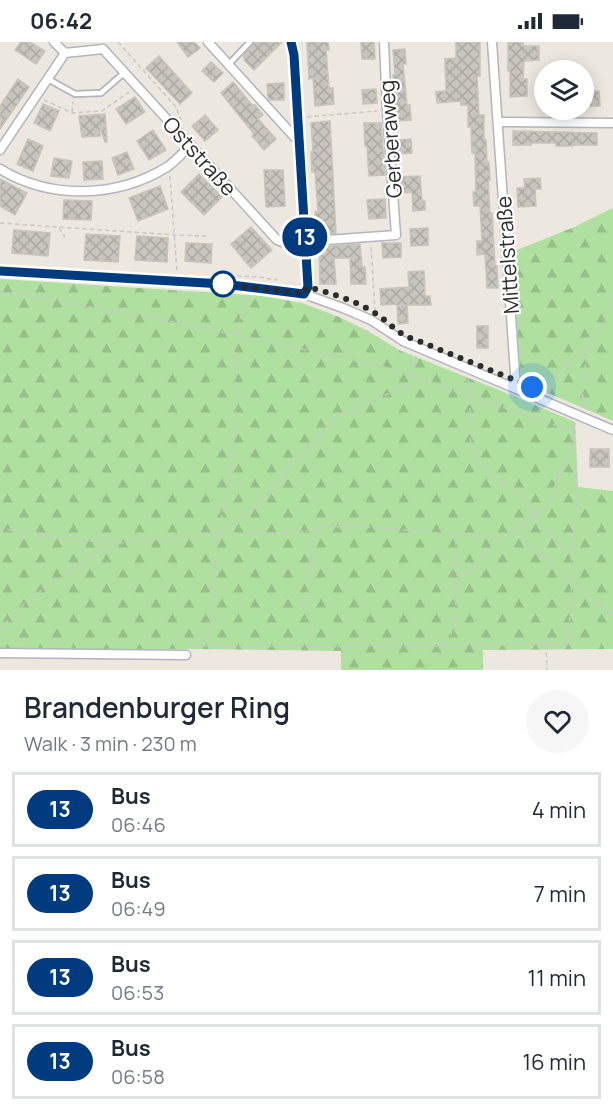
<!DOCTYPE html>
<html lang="en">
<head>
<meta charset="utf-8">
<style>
	body { margin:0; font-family:Manrope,sans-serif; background:#f6f6f7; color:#1f2937; height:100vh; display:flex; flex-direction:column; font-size:22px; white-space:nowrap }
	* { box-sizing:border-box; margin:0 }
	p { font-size:20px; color:#747a83 }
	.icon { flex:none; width:33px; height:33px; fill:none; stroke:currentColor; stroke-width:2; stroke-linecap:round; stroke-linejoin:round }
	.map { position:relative; height:628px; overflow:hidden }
	.side { display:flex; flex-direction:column; background:#fff; flex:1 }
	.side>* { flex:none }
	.badge { padding:0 12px; border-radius:20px; font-size:21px; line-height:39px }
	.buttons { position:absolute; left:534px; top:18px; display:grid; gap:12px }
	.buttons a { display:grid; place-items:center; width:60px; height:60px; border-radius:50%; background:#fff; box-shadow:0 3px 15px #0003; font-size:30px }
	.you { position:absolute; width:30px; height:30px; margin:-15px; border:4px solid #fff; border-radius:50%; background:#1a73e8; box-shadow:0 0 0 9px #1a73e833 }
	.map>.badge { position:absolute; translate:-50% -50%; box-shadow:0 0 0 3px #fff }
	.round { display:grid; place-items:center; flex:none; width:63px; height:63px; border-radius:32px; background:#f6f6f7 }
	.headline { display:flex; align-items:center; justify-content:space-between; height:102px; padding:0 24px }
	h1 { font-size:28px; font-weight:600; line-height:45px }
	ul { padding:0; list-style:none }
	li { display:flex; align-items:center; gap:18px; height:75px; margin:0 12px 9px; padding:0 12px; border:3px solid #e0e1e3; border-radius:0px }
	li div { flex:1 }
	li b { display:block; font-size:22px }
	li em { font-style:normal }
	li .badge { min-width:66px; font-weight:700; text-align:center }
	.status { display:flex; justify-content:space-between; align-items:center; height:42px; padding:0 30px; background:#fff; direction:ltr }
	.status svg { height:16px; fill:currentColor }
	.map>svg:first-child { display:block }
	.forest { fill:url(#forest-firs) }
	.building { fill:url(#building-cross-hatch); stroke:#c8c4b9; stroke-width:1.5 }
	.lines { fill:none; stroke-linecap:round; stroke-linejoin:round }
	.lane-casing { stroke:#b2b4be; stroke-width:8 }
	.street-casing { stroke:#b2b4be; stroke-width:11 }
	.path { stroke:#c8c8c8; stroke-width:1.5; stroke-dasharray:4.5 3; stroke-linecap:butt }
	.lane { stroke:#fff; stroke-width:4.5 }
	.street { stroke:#fff; stroke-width:8 }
	.line-casing { stroke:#fff; stroke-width:14 }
	.line { stroke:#003b80; stroke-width:9 }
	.walk { stroke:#2c2c2c; stroke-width:6; stroke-dasharray:0 10.8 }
	.stop-dot { fill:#fff; stroke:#003b80; stroke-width:3 }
	.labels { text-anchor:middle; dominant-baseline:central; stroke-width:4.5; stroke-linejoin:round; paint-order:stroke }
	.street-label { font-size:21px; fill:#2c2c2c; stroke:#fff }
</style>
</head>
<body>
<div class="status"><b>06:42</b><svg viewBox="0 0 49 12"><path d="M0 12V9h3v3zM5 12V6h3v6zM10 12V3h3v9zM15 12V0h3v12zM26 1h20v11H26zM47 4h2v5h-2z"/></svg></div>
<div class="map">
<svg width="613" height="628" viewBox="0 0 613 628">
	<defs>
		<pattern id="forest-firs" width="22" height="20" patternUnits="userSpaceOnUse" patternTransform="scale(1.5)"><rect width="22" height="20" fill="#afe09f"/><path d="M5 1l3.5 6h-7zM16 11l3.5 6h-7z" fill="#97c089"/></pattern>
		<pattern id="building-cross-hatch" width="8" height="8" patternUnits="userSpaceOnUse" patternTransform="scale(1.5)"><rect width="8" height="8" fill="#c8c5be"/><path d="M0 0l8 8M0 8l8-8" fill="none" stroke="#aca9a3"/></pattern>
	</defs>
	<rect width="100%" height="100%" fill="#ede8df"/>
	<!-- forest -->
	<path class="forest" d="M613,166V379L548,351L521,338L512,210L574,185Z
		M0,237L262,254L302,261L339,275L368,289L399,308L514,354L575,380L578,445L613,449V607L483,608V628H341V609L194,607L53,608L46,616L36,613L0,609Z"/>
	<!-- building -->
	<path class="building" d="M21,0H30L45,9L36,22L15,8Z
		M177,0H194L200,6L188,15Z
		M254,0H282L254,28L244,18L245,17L243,14L253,3Z
		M307,0H328L329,8H326L329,46H333L334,62L315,64L313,36L309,37Z
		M361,0H374L375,17H362Z
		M456,0H480V34H477L479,73H484V98H486L487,120H489L490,138H488L490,171H492L495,224H497L498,246H487L485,212L477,213V199H482L480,164H474L473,150H476L475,111H472L471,85H468V63H461V59L437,61L436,50L446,49L445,17L456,16Z
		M508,0H523V4H539V18L524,19L523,37H527V54L510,55V29H508Z
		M405,7L406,22H403L407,63H410L411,78L397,79L393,33H395L393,8Z
		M159,14L192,51L180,62L146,26Z
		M211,20L223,31L214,40L202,29Z
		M18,37L29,45L0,87V64Z
		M233,40L252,63H255L263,73L258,77L276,97L264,108L252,94L254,92L221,51Z
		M284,41V58H270L268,56L267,42Z
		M376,47L377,61L363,62L362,48Z
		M584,49H599L600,64H584Z
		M135,55L145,70L126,82L116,67Z
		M43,62L59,69L50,89L34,81Z
		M105,72L107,100H105L100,85V94L82,95L79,74Z
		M205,73L218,88L205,99L192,84Z
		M330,79L336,191L318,192V190H316L315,170H318L315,130H312L311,110H313L311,81Z
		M364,81H381L385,133L369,134L367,104H365Z
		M153,88L166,108L149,118L137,99Z
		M513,89L597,91V103H572V104H556V101H531V103H513Z
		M28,97L43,104L33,129L17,122Z
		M411,97L412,111L400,112L398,98Z
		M127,110L134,127L118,133L112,116Z
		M54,116L72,119L69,136L51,134Z
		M102,119L103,137L84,138L83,120Z
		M264,128H283L285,164L266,165Z
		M199,132L222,155L204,173L181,150Z
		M420,134L422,159H425V168L413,169L412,150L400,151L399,135Z
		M540,136L541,147H535L536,164L518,165L517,146H525L524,137Z
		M0,137L27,151L15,173L0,164Z
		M160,144L168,167L138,179L129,156Z
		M385,157L386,176L369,177L367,158Z
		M64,158L92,159L91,178L63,177Z
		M251,185L272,208L251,226L231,202Z
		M428,186V203L411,204L410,187Z
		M14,188L50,191L48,214L12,211Z
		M86,192L120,194L118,220L84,218Z
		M137,194L168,196L167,220L135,218Z
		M186,201L212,202L211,221L185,219Z
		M382,201H401V215L383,216Z
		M360,202L362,225H365L366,242H351L350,216H334L336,242H320L319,205Z
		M424,229L425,254H430L431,263H407L408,281L398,282L397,262L381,263L380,247L409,245L408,230Z
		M477,284H488V306H477Z
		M590,407H609V425H590Z"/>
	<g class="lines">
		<defs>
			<path id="lane" d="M228,23L250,0
				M48,37L75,52L101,51L124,31"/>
			<path id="street" d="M54,0L65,11
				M208,0L300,101
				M291,0L294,13L308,245L304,252
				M492,0L516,346
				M103,7L277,198L285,201L396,193L387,69L384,0
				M65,11L103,7
				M498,80L613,81
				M0,108L65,11
				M0,127C51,158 117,156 167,125C176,119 183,110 191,103
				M0,229L223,242L304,252L343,266L371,278L403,299L613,388
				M0,611L186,613"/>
		</defs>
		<!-- lane casing -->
		<use href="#lane" class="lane-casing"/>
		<!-- street casing -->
		<use href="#street" class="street-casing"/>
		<!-- path -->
		<path class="path" d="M118,0L176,65L181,78
			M44,58L72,71L102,69L129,50
			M72,70L73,60
			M307,75L377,69
			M170,134L177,230
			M0,181L175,193L206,194
			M59,186L65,195
			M371,205L375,269
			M237,234L259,235L277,238
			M0,250L49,256L63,261L140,273L378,323L567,387L575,381
			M416,314L411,342L388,352L359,367L338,374L305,411L292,422L263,458L243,475L217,493L210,584L203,604H441L446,600L451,592L455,574L457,532L455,492
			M468,336C469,350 470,364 470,378C470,385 469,394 471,401C480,434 502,435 523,457C540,475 551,497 570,513
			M548,351L556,333L586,306
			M582,364L587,305L605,279L613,252
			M0,486L55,497L119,501L217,493L298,490L327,485L357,484L486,495L508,493L547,464L571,406L575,381
			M513,491L545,517L554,526L613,573
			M217,492L226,458L235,394L236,332L234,312L236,293L243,266L248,255
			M458,539L470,529L500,495
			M0,587L28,558L56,538L100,510L117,502
			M546,603L547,628
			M189,604H202
			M311,604L312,590L308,575L305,558L312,534L310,525L312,499L319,487
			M441,604L568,602L572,541L571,513L574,496L577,452L575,387"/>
		<!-- lane -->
		<use href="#lane" class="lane"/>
		<!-- street -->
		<use href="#street" class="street"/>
	</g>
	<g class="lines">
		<defs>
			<path id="line" d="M0,229L223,242L304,252L308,245L294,13L291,0"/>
		</defs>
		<!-- line casing -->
		<use href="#line" class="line-casing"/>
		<!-- line -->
		<use href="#line" class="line"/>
		<!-- walk -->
		<path class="walk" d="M223,242L304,252L308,245C330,251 354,258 373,270C389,279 397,293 416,298L532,345"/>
	</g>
	<!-- markers -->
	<circle class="stop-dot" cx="223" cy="242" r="12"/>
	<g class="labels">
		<!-- street labels -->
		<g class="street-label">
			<text transform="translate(390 97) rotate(-94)">Gerberaweg</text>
			<text transform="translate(200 114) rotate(48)">Oststraße</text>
			<text transform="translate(507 213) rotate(-94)">Mittelstraße</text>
		</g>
	</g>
</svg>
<div class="buttons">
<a><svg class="icon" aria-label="layers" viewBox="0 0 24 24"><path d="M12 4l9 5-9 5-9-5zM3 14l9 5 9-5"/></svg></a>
</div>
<div class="you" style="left:532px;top:345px"></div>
<b class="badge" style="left:305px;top:195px;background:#003b80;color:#fff">13</b>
</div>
<section class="side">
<div class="headline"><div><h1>Brandenburger Ring</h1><p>Walk · 3 min · 230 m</p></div><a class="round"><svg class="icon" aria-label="heart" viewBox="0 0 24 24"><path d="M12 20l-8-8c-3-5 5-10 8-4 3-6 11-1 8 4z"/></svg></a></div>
<ul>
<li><span class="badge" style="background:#003b80;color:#fff">13</span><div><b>Bus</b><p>06:46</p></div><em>4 min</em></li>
<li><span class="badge" style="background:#003b80;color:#fff">13</span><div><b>Bus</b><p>06:49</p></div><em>7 min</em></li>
<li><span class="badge" style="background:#003b80;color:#fff">13</span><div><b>Bus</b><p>06:53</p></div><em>11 min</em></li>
<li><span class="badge" style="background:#003b80;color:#fff">13</span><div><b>Bus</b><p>06:58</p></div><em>16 min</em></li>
</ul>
</section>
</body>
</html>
